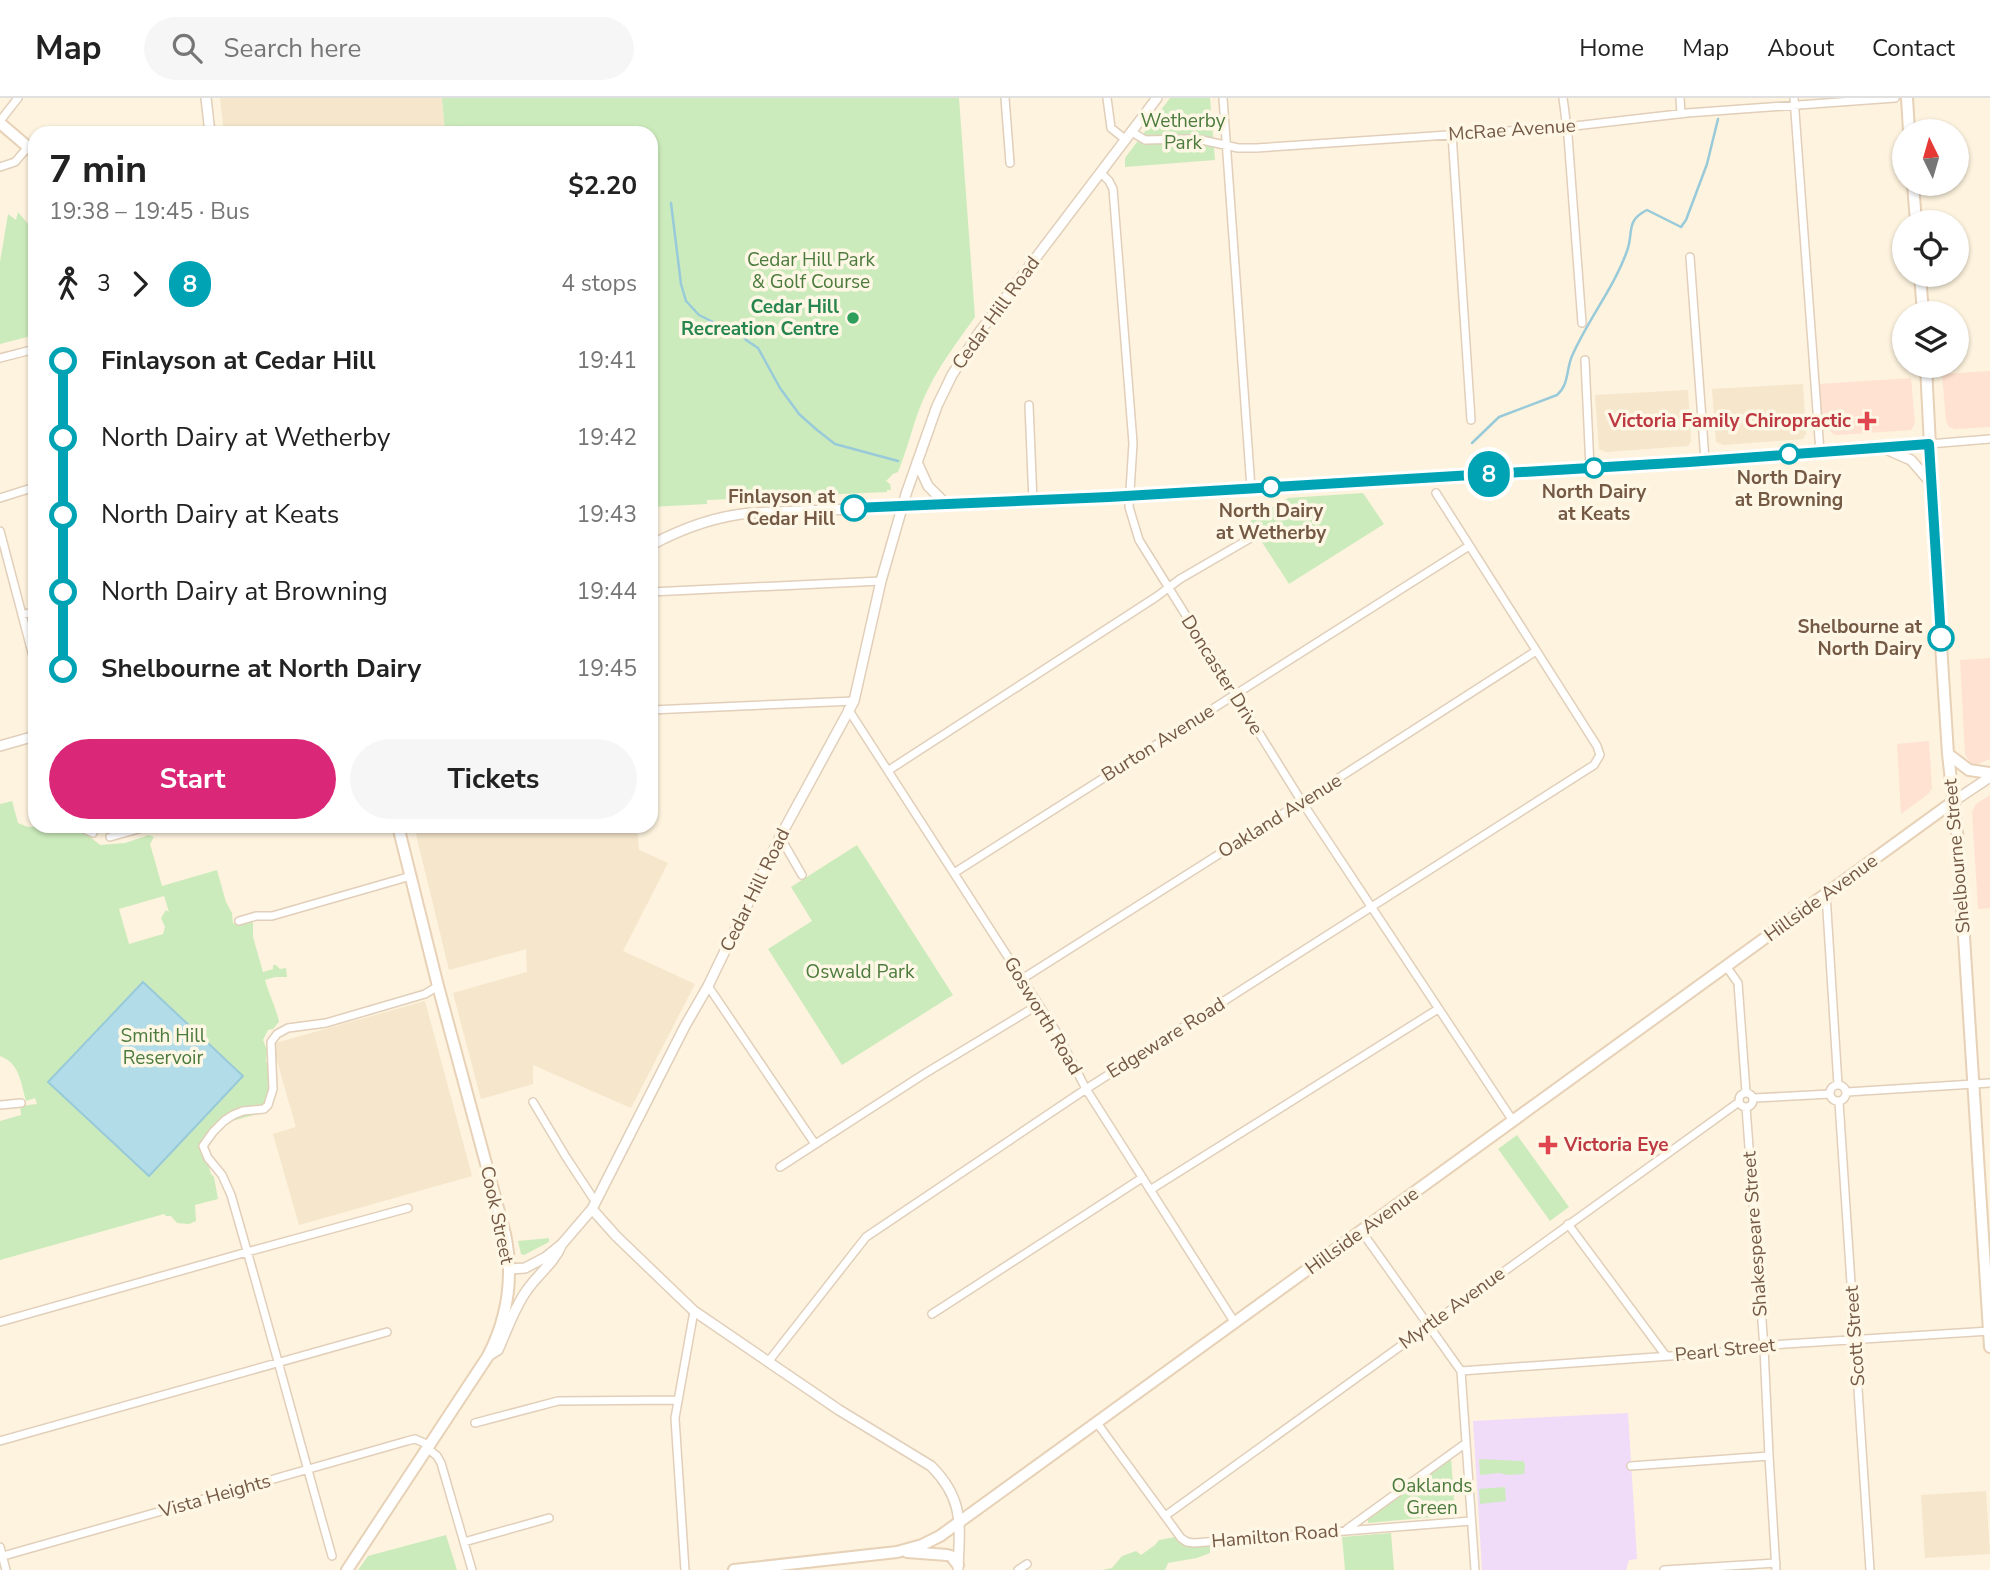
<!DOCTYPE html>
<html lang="en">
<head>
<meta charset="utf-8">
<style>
	body { margin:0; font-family:"Nunito Sans",sans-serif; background:#f6f6f6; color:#222; height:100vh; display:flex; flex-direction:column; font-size:26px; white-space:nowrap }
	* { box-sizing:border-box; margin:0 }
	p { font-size:23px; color:#767676 }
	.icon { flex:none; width:38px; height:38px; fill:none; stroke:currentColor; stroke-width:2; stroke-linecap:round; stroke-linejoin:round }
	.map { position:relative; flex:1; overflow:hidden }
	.panel { position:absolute; left:28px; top:28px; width:630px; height:707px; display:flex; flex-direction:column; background:#fff; border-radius:21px; box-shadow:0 2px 5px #0004 }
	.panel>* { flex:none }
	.badge { padding:0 14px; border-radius:23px; font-size:24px; line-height:46px }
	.needle { width:46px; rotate:355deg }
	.buttons { position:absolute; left:1892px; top:21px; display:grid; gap:14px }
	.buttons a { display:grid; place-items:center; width:77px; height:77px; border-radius:50%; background:#fff; box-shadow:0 2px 5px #0004; font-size:35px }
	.map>.badge { position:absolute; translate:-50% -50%; box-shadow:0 0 0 4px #fff }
	.legs { display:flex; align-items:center; gap:10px; height:77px; padding:0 21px; font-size:23px }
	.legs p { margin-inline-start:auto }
	.head { display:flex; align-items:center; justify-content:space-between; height:119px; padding:0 21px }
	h1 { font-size:38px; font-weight:700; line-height:52px }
	.cta { display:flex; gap:14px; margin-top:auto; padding:14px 21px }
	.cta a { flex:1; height:80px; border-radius:42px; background:#db2777; color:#fff; font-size:28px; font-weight:700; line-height:80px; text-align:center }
	.cta a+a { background:#f6f6f6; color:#222 }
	ul { padding:0 21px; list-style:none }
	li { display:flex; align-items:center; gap:24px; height:77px; font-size:26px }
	li i { display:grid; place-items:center; width:10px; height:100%; margin:0 9px; background:currentColor }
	li i::after { content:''; width:18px; height:18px; margin:-9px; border:5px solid; border-radius:50%; background:#fff }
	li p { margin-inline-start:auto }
	li:first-child i { background:linear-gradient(#0000 50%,currentColor 0) }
	li:last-child i { background:linear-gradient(currentColor 50%,#0000 0) }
	header { display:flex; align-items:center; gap:42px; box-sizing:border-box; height:98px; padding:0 35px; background:#fff; border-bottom:2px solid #e0e0e0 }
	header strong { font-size:33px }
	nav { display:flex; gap:38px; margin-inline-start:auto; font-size:24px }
	.search { width:490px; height:63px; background:#f6f6f6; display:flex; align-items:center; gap:18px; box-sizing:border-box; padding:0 24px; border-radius:38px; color:#767676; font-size:26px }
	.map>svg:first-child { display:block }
	.residential { fill:#f5e6cc }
	.commercial { fill:#ffe2d1 }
	.education { fill:#f0dbf9 }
	.green { fill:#ccebbc; fill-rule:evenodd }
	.water { fill:#b2dce7; stroke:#98cad9; stroke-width:2 }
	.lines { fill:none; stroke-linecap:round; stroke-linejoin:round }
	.stream { stroke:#98cad9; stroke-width:2.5 }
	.minor-casing { stroke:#e1cfba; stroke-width:10 }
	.tertiary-casing { stroke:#e1cfba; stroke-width:12 }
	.secondary-casing { stroke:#e7d1b7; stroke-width:14 }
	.minor { stroke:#fff; stroke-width:7 }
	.tertiary { stroke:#fff; stroke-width:9 }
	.secondary { stroke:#fff; stroke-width:10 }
	.line-1-casing { stroke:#fff; stroke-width:16 }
	.line-1 { stroke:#00a3b4; stroke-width:10 }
	.leisure-dot { fill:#2e9e5b; stroke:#fff7e5; stroke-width:2.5 }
	.health-dot { fill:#e0444e; stroke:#fff7e5; stroke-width:2.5 }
	.stop-1-dot { fill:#fff; stroke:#00a3b4; stroke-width:3.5 }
	.labels { text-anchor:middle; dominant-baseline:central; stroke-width:7; stroke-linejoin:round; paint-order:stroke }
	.park-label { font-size:19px; fill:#4b7b3d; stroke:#fff7e5 }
	.street-label { font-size:19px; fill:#745945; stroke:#fff7e5 }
	.leisure-label { font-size:19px; font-weight:bold; fill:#27864d; stroke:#fff7e5; text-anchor:end }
	.health-label { font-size:19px; font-weight:bold; fill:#be3a42; stroke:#fff7e5; text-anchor:end }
	.stop-label { font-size:19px; font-weight:bold; fill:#745945; stroke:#fff7e5 }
</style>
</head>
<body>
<header>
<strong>Map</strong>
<div class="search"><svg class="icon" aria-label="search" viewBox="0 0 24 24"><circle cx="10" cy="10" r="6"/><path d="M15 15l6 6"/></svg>Search here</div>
<nav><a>Home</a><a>Map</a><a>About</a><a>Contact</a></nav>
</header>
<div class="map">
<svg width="1990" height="1472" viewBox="0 0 1990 1472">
	<rect width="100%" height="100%" fill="#fdf3de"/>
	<!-- residential -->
	<path class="residential" d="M220,0H442L445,35H224Z
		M1803,286L1806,336L1803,341L1723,347L1716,344L1712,291Z
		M1688,292L1691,343L1688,348L1606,354L1599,351L1595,297Z
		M414,728H519L520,732L592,728H637L639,752L668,765L623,853L695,886L631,1010L533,967V986L481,1001L453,895L527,874L526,851L449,872Z
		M425,903L472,1078L299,1127L273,1036L296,1029L272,946Z
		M1986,1393L1990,1456L1925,1460L1921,1397Z"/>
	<!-- commercial -->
	<path class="commercial" d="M1990,273V329L1955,331L1949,329L1946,323L1942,276Z
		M1911,280L1915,325L1911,332L1837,337L1833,336L1829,331H1822L1819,286Z
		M1990,560V661L1976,667L1970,665L1965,656L1960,562Z
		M1929,643L1932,691L1927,697L1901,716L1897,646Z
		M1990,697V810L1978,811L1972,714L1976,706Z"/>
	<!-- education -->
	<path class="education" d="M1628,1315L1637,1461L1629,1462L1626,1472H1482L1473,1323Z"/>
	<!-- green -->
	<path class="green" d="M442,0H959L975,219C956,246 936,271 923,302C913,325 908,350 898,374L893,376L886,383L890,386L891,392H887V394L707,402V406L651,409V35H445Z
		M1170,0H1210L1215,62L1125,69V60Z
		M18,114L35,134V237L0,246V164L8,116L16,122Z
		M1363,395L1384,426L1289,486L1249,424L1288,400Z
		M12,703L18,725L28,729L77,728L100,747L125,745L149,737L154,739L150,746L162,788L217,772L226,804L232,815L233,825L236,826L250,822L253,825V839L263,874L273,871V867H276L280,871L286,870L287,879H275L265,882C269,897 276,909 279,924L273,931L268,932L263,942L267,952L266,964H269L270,991L268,999L266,1000L261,1015L221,1026L202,1046L211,1076L214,1079L218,1101L195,1107L196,1123L189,1126L177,1125L171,1118H166L164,1116L0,1162V1023L21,1017L20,1008L37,1006L35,1000L26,1003C21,984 19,965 0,958V706ZM164,798L169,814L166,812L161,820L165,829L163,836L129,846L119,811Z
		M857,747L953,897L842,967L768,851L812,823L791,789Z
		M1517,1037L1569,1109L1550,1123L1498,1051Z
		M549,1140V1144L524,1157L521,1156L518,1143Z
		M1451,1359L1455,1417L1368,1425V1420Z
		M1479,1361L1523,1363L1525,1366L1524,1376L1508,1377L1499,1375L1480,1377Z
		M1505,1389L1506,1403L1480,1406L1479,1391Z
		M1391,1435L1394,1472H1345L1342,1439Z
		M446,1437L457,1472H358L368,1458Z
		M1175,1439L1185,1445H1210V1455L1197,1460L1168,1465L1165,1472H1102L1112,1470L1122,1458L1136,1453L1141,1457L1155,1447L1159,1442Z"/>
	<!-- water -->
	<path class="water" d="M143,884L243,978L149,1078L48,984Z"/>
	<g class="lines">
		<!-- stream -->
		<path class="stream" d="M459,29L463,33
			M671,105L681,186L686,203L699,217L715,225L732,227L741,232L746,242L758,250L780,290L799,316L817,332L835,346L898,363
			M1472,345L1499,319L1557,297C1569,287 1566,272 1572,258C1588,221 1614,190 1627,153C1634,134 1625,123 1647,112L1681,129L1686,122L1707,66L1718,21"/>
		<defs>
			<path id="minor" d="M1005,0L1010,65
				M1107,0L1111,30L1126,42
				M1223,0L1251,390
				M1563,0L1568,38L1582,225
				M1680,0L1681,16
				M1794,0L1820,354
				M0,23L18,0
				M1132,34L1145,42L1188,41L1202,42L1238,50H1256L1566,29L1687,15L1895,0
				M1452,36L1471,322
				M0,69L15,64L28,49
				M1101,75L1109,83L1113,91L1133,345L1129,409L1139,442L1302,704L1513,1023
				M1690,159L1705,362
				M0,260L35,251
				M1585,262L1590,370
				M1029,307L1033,404
				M1929,346L1990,341
				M0,400L35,389
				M0,433L35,566
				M651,494L881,483
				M22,517L35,513
				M848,611L1057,935L1086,991L1235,1225
				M651,612L854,603
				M889,672L1156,499L1180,481L1249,441
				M84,728L86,732L93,735
				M110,739L149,728
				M780,739L802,777
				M954,775L1469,448
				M1826,796L1838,987
				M239,823L256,818H272L411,778
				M1726,868L1738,885L1746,994
				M1022,881L1295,708L1536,553
				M708,888L815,1046
				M1830 995a8 8 0 1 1 16 0a8 8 0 1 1-16 0Z
				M1847,994L1990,985
				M1739 1002a7 7 0 1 1 14 0a7 7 0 1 1-14 0Z
				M1754,1000L1830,996
				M533,1004L566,1059L595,1103
				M1839,1004L1870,1472
				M0,1007L21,1005
				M1746,1009L1764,1250L1769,1358L1776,1472
				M780,1069L924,976L1038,907
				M1150,1092L1438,911
				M1568,1126L1666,1258
				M1362,1134L1461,1273L1475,1472
				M932,1216L1142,1080
				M0,1224L247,1154L408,1110
				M768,1264L866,1139L1086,991L1594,667L1600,657L1597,648L1436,395
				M1461,1273L1754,1252L1771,1247L1990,1233
				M475,1325L558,1303L678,1302
				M1097,1325L1181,1440L1187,1444L1194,1445L1471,1423
				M0,1343L387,1234
				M427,1350L437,1358L441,1365L472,1472
				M1631,1368L1769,1358
				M1165,1418L1739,1004
				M1347,1431L1466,1345
				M464,1444L549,1420
				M0,1449L6,1472
				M332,1458C298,1338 266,1217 231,1097L222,1077L208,1060L203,1048L213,1034L224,1023L233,1017L243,1013L264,1011L268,1007L273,991L271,944L277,936L288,930L326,925L425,896L438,888
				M0,1459L407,1343L415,1341L429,1347
				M685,1472L675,1320L694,1213
				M1018,1472L1027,1466
				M1664,1472L1776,1465"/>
			<path id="tertiary" d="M206,0L210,35
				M1888,352L1911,362L1931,385
				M917,364L928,388L947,407
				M651,447C683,430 715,418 751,415L1033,404L1689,364L1929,346
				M0,648L35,638
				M1954,703L1990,679
				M592,1111L616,1138L694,1213L839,1312L931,1368C964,1401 960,1426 958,1470
				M510,1171L525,1170L546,1159L562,1146L592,1111L685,928L708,888L780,739L854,603L881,483L906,396L937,308L952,277L978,236L1157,0
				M488,1258L498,1252C507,1232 514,1210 527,1192C538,1176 554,1165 561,1148"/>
			<path id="secondary" d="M1907,0L1909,33
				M0,25L35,55
				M1913,86L1916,124
				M1920,177L1923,215
				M1926,268L1936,468L1948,656L1958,744L1990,1249
				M1948,656L1969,672L1990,675
				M907,1454L947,1457L951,1458L958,1467
				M347,1472L488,1258C508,1219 514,1179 505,1136L438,888L398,728
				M734,1472L897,1454L922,1447L940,1438L1954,703"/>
		</defs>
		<!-- minor casing -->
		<use href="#minor" class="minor-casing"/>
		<!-- tertiary casing -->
		<use href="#tertiary" class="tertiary-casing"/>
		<!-- secondary casing -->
		<use href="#secondary" class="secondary-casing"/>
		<!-- minor -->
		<use href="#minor" class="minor"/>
		<!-- tertiary -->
		<use href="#tertiary" class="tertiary"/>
		<!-- secondary -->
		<use href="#secondary" class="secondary"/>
	</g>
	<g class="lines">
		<defs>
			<path id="line-1" d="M854,410L1109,399L1689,364L1929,346L1941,540"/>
		</defs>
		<!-- line-1 casing -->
		<use href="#line-1" class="line-1-casing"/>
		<!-- line-1 -->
		<use href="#line-1" class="line-1"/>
	</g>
	<!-- markers -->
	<circle class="leisure-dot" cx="853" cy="220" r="7"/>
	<g class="health-dot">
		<path d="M1863.5 312.5h7v7h7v7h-7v7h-7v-7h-7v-7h7z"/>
		<path d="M1544.5 1036.5h7v7h7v7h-7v7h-7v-7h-7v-7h7z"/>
	</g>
	<g class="stop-1-dot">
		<circle cx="1789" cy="356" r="9"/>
		<circle cx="1594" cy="370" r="9"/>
		<circle cx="1271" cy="389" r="9"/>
		<circle cx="854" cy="410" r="12"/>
		<circle cx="1941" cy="540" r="12"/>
	</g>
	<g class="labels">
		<!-- park labels -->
		<g class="park-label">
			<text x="1183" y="23">Wetherby<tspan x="1183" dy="22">Park</tspan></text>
			<text x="811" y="162">Cedar Hill Park<tspan x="811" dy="22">&amp; Golf Course</tspan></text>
			<text x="860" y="874">Oswald Park</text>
			<text x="163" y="938">Smith Hill<tspan x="163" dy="22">Reservoir</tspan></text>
			<text x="1432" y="1388">Oaklands<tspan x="1432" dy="22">Green</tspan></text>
		</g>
		<!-- street labels -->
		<g class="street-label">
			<text transform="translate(1512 32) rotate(-4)">McRae Avenue</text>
			<text transform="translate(996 215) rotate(-54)">Cedar Hill Road</text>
			<text transform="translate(1222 577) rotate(58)">Doncaster Drive</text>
			<text transform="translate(1158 645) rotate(-32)">Burton Avenue</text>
			<text transform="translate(1280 718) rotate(-32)">Oakland Avenue</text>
			<text transform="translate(1957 758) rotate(-95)">Shelbourne Street</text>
			<text transform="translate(755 792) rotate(-64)">Cedar Hill Road</text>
			<text transform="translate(1821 800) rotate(-36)">Hillside Avenue</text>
			<text transform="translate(1043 918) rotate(59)">Gosworth Road</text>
			<text transform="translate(1166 940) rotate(-32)">Edgeware Road</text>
			<text transform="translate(497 1117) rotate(78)">Cook Street</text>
			<text transform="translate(1362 1133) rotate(-36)">Hillside Avenue</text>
			<text transform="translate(1755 1136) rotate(-94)">Shakespeare Street</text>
			<text transform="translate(1452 1210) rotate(-36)">Myrtle Avenue</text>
			<text transform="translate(1855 1238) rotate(-94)">Scott Street</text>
			<text transform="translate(1725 1252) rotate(-6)">Pearl Street</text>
			<text transform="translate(215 1398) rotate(-16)">Vista Heights</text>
			<text transform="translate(1275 1438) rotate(-5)">Hamilton Road</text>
		</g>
		<!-- leisure labels -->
		<g class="leisure-label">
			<text x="839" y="209">Cedar Hill<tspan x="839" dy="22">Recreation Centre</tspan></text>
		</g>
		<!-- health labels -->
		<g class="health-label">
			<text x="1851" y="323">Victoria Family Chiropractic</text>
			<text x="1564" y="1047" text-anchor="start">Victoria Eye</text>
		</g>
		<!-- stop labels -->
		<g class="stop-label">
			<text x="1789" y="380">North Dairy<tspan x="1789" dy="22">at Browning</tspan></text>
			<text x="1594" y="394">North Dairy<tspan x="1594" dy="22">at Keats</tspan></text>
			<text x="835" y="399" text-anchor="end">Finlayson at<tspan x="835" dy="22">Cedar Hill</tspan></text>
			<text x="1271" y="413">North Dairy<tspan x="1271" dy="22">at Wetherby</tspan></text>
			<text x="1922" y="529" text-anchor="end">Shelbourne at<tspan x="1922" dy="22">North Dairy</tspan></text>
		</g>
	</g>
</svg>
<div class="buttons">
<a><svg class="needle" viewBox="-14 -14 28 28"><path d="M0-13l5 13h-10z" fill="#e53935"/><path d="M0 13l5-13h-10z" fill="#767676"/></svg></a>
<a><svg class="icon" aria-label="locate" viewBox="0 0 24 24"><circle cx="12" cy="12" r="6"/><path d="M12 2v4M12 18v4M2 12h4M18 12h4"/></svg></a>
<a><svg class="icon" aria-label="layers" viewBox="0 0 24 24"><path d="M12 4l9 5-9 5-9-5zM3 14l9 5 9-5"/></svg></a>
</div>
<b class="badge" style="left:1489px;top:376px;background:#00a3b4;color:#fff">8</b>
<section class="panel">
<div class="head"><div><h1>7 min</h1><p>19:38 – 19:45 · Bus</p></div><b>$2.20</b></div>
<div class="legs"><svg class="icon" aria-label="walk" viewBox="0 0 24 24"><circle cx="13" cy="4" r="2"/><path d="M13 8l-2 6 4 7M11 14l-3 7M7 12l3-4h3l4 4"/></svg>3<svg class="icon" aria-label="forward" viewBox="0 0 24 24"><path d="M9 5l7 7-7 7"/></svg><b class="badge" style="background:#00a3b4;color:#fff">8</b><p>4 stops</p></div>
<ul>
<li><i style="color:#00a3b4"></i><b>Finlayson at Cedar Hill</b><p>19:41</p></li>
<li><i style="color:#00a3b4"></i><span>North Dairy at Wetherby</span><p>19:42</p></li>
<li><i style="color:#00a3b4"></i><span>North Dairy at Keats</span><p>19:43</p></li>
<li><i style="color:#00a3b4"></i><span>North Dairy at Browning</span><p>19:44</p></li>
<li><i style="color:#00a3b4"></i><b>Shelbourne at North Dairy</b><p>19:45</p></li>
</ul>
<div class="cta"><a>Start</a><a>Tickets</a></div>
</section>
</div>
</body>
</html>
